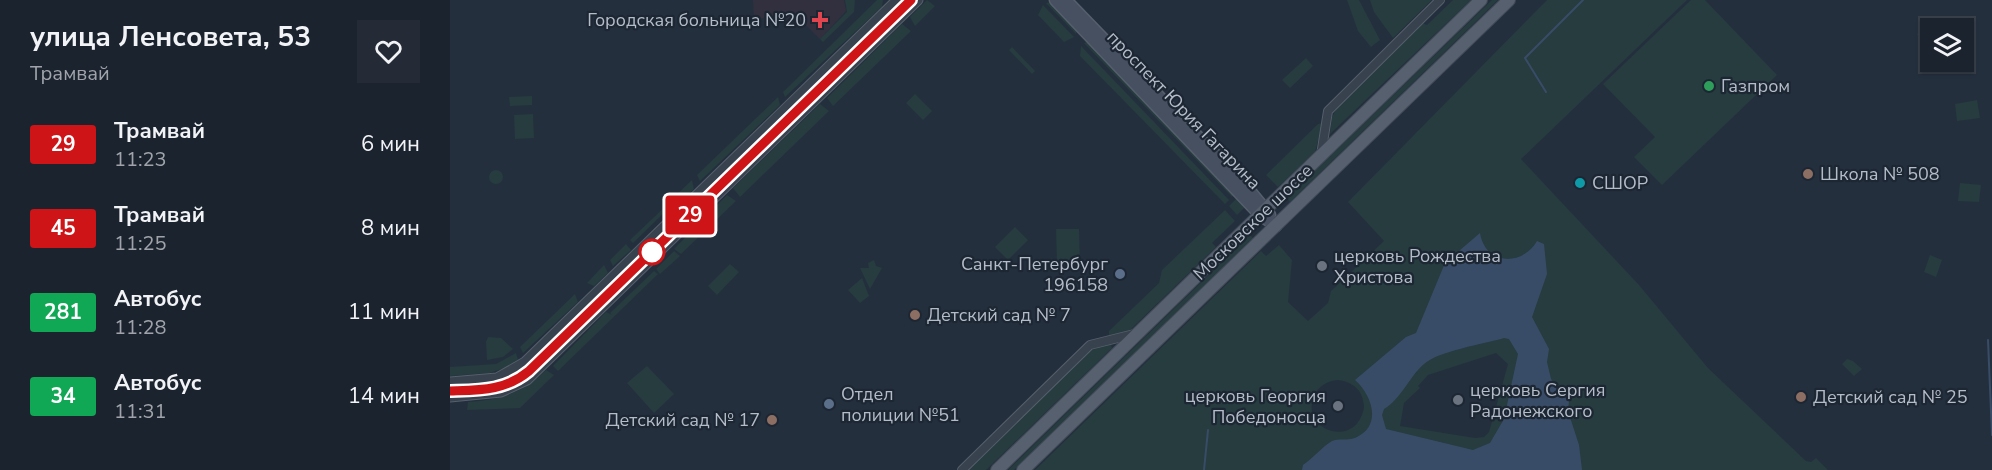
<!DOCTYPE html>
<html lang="ru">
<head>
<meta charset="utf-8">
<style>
	body { margin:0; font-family:"Nunito Sans",sans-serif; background:#242b36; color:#f1f3f6; height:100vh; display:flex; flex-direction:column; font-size:22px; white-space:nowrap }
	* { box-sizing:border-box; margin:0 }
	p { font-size:20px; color:#a0a4aa }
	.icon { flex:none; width:33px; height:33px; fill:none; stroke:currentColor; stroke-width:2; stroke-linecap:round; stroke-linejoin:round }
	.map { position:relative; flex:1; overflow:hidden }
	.side { display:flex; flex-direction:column; background:#1b232e; width:450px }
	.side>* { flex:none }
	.badge { padding:0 12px; border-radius:4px; font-size:21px; line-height:39px }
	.controls { position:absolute; left:1470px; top:18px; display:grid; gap:12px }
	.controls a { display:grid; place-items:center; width:54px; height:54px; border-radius:0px; background:#1b232e; box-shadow:0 2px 4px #0004,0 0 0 2px #39404a; font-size:30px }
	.map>.badge { position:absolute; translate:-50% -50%; box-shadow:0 0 0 3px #fff }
	.round { display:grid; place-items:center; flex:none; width:63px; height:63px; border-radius:0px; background:#242b36 }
	.headline { display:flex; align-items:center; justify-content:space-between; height:102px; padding:0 30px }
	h1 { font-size:28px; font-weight:700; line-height:45px }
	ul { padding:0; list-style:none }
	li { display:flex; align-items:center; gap:18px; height:84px; padding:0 30px }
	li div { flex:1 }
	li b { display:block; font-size:22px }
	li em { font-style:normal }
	li .badge { min-width:66px; font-weight:700; text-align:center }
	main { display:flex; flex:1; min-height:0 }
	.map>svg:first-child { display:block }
	.medical { fill:#32303f }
	.green { fill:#263c3f; fill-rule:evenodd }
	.water { fill:#394c67; fill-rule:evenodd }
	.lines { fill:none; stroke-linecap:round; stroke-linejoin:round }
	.stream { stroke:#394c67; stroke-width:2 }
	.minor-casing { stroke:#565f6c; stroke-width:10 }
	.tertiary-casing { stroke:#565f6c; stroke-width:11 }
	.secondary-casing { stroke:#565f6c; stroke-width:13 }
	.primary-casing { stroke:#414a57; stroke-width:14 }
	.minor { stroke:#38414e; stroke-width:8 }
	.tertiary { stroke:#38414e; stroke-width:9 }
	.secondary { stroke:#465061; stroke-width:10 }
	.primary { stroke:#56606e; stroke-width:12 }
	.tram { stroke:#5a6575; stroke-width:1.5 }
	.line-casing { stroke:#fff; stroke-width:14 }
	.line { stroke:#ce1417; stroke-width:9 }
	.health-dot { fill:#e0444e; stroke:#1d2633; stroke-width:2 }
	.leisure-dot { fill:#2e9e5b; stroke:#1d2633; stroke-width:2 }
	.education-dot { fill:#8d6e63; stroke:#1d2633; stroke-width:2 }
	.culture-dot { fill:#0f9aa8; stroke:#1d2633; stroke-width:2 }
	.stop-dot { fill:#fff; stroke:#ce1417; stroke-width:3 }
	.worship-dot { fill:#6b7280; stroke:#1d2633; stroke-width:2 }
	.service-dot { fill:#5c6f8a; stroke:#1d2633; stroke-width:2 }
	.labels { text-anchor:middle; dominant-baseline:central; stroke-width:4.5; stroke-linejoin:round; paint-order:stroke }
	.poi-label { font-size:18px; fill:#b4bcc9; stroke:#1d2633; text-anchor:start }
	.street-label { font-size:18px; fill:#b4bcc9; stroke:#1d2633 }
</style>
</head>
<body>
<main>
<section class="side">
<div class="headline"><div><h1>улица Ленсовета, 53</h1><p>Трамвай</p></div><a class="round"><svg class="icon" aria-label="heart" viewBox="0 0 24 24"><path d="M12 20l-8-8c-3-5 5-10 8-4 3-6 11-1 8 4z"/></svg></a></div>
<ul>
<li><span class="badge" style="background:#ce1417;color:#fff">29</span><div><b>Трамвай</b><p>11:23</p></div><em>6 мин</em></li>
<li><span class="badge" style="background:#ce1417;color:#fff">45</span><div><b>Трамвай</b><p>11:25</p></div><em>8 мин</em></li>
<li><span class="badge" style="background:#10a855;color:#fff">281</span><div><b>Автобус</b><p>11:28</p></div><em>11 мин</em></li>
<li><span class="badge" style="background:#10a855;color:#fff">34</span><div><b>Автобус</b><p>11:31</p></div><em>14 мин</em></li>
</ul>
</section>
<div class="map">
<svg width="1542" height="470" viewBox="0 0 1542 470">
	<rect width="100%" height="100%" fill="#242f3e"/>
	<!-- medical -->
	<path class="medical" d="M303,0H394L396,11L370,39L350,19L304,18Z"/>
	<!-- green -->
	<path class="green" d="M395,0H405L404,12L373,42L370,39L397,12Z
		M427,0H433L432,7L335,97L333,92Z
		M477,0L485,6L465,26L460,17Z
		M897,0H909L930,40L921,47L908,31Z
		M920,0H982L943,38L924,12Z
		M1003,0H1021L880,134L882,117L889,104L972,23L977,25Z
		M1042,0H1048L840,202L837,198Z
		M1097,0H1237L1071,159L1189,285L1258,368L1356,461L1361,462L1366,458L1378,470H585L811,251L816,256L829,245L842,260L838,302L858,321L878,303L881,291L934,241L898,202ZM1046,353L1058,364L1039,432L1034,437L1025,438L950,426L954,403L970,388L968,386L978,375ZM888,380C903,382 913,390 914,407C907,451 847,430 865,394C870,385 878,381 888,380Z
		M1241,0H1255L1327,75L1212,185L1184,157L1205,137L1153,84Z
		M601,2L627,30L626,34L596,3Z
		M593,5L624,37L614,42L588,15Z
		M1493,23L1495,28H1480V48L1475,51L1467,34Z
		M452,24L461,31L383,106L377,98Z
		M639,42L785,193L782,197L634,43Z
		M631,46L779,200L775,204L630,56Z
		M562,47L585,71L582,74L559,50Z
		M856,58L863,66L840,88L832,80Z
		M465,94L482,111L473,120L456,103Z
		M82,96V105L60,106L59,97Z
		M328,97L330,105L250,181L247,175Z
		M1527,100L1530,118L1507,121L1505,104Z
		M370,104L379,111L290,197L283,188Z
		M83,114L84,138L65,139L64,115Z
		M873,123L865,152L828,187L816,175L868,124Z
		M762,137L795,171L791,175L759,142Z
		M39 177a7 7 0 1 1 14 0a7 7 0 1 1-14 0Z
		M242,180L244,189L229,203L223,198Z
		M1510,183L1531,185L1529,202L1508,201Z
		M277,195L286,201L231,254L224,249Z
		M788,197L796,206L787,215L779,206Z
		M221,201L223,204L183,243L180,240Z
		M775,210L785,221L762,243L766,247L680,330L659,336V331L709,283L712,270Z
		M565,227L578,240L558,260L545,247Z
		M606,229H629L630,263L607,264Z
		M800,235L803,238L564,470H558Z
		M176,244L181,250L163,266L160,260Z
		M224,251L230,256L210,274L206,269Z
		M1480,255L1492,260L1486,277L1474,272Z
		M424,260L426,266L432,268L420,289L410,268H419L418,263Z
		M280,264L289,272L267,295L258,286Z
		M154,265L158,273L144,286L137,283Z
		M204,271L208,274L108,371L103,366L156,312L162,315L160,313Z
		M412,278L419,296L410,303L398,290Z
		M125,294L128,302L73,353L70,347Z
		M38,337L51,338L63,349L53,357L37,360L36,342Z
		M655,345H661L662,348L536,470H516L639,351Z
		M66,353L68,360L55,368L39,373L0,376V367L46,364Z
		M1397,359L1403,361L1412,369L1404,376L1392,364Z
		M197,366L224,394L204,413L177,383Z
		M96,370L104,375L70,408L17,410L18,402C50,400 73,393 96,370Z"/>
	<!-- water -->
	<path class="water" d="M1030,233C1035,265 1072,267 1087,241L1094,244L1097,274L1082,317L1099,349L1097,362L1101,379L1119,401L1118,411L1129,445L1132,470H852L853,465C863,458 872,447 882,441C888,438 898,441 905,438C933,426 922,395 905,380L956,337L966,333L995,263ZM1054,338L1059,339L1068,354L1054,419L1040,443L1023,450L936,429L932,415L934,409C951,399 959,377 974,364C988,351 1034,344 1054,338Z"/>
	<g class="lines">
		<!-- stream -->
		<path class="stream" d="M1096,92L1075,58L1133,0
			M1538,340L1542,435
			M754,470L758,430"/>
		<defs>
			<path id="minor" d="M871,155L878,111L990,0
				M512,470L640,345L684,334"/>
			<path id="tertiary" d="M0,382L47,378L75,362L447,0
				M0,397L51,392L77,380L468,0"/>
			<path id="secondary" d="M605,0L810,215L826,226
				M616,0L796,186L820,215"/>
			<path id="primary" d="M547,470L1031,0
				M573,470L1059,0"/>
		</defs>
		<!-- minor casing -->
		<use href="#minor" class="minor-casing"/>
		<!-- tertiary casing -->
		<use href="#tertiary" class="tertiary-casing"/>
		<!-- secondary casing -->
		<use href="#secondary" class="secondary-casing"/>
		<!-- primary casing -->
		<use href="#primary" class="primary-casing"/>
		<!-- minor -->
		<use href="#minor" class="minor"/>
		<!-- tertiary -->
		<use href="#tertiary" class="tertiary"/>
		<!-- secondary -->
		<use href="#secondary" class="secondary"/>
		<!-- primary -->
		<use href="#primary" class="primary"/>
		<!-- tram -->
		<path class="tram" d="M0,391C29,390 55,390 79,371L461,0"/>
	</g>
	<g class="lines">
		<defs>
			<path id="line" d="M0,391C29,390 55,391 79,371L461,0"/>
		</defs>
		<!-- line casing -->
		<use href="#line" class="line-casing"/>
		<!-- line -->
		<use href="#line" class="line"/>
	</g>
	<!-- markers -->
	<path class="health-dot" d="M367 11h6v6h6v6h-6v6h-6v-6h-6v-6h6z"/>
	<circle class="leisure-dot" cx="1259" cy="86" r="6"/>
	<g class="education-dot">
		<circle cx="1358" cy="174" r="6"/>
		<circle cx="465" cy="315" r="6"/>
		<circle cx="1351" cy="397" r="6"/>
		<circle cx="322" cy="420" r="6"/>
	</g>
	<circle class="culture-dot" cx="1130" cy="183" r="6"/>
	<circle class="stop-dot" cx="202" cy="252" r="12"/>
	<g class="worship-dot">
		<circle cx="872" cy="266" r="6"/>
		<circle cx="1008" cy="400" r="6"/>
		<circle cx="888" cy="406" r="6"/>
	</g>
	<g class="service-dot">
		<circle cx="670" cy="274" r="6"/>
		<circle cx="379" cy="404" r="6"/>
	</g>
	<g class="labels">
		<!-- poi labels -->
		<g class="poi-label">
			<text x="356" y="20" text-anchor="end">Городская больница №20</text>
			<text x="1271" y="86">Газпром</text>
			<text x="1370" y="174">Школа № 508</text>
			<text x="1142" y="183">СШОР</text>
			<text x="884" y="256">церковь Рождества<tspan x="884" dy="21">Христова</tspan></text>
			<text x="658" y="264" text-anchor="end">Санкт-Петербург<tspan x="658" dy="21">196158</tspan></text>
			<text x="477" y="315">Детский сад № 7</text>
			<text x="1020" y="390">церковь Сергия<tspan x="1020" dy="21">Радонежского</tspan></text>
			<text x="391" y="394">Отдел<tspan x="391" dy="21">полиции №51</tspan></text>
			<text x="876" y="396" text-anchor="end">церковь Георгия<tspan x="876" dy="21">Победоносца</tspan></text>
			<text x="1363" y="397">Детский сад № 25</text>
			<text x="310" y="420" text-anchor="end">Детский сад № 17</text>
		</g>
		<!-- street labels -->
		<g class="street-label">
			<text transform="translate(734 110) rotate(46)">проспект Юрия Гагарина</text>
			<text transform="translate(803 222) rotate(-44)">Московское шоссе</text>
		</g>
	</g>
</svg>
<div class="controls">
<a><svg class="icon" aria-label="layers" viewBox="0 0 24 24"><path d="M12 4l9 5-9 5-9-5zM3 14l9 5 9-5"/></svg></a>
</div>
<b class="badge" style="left:240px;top:215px;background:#ce1417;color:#fff">29</b>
</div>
</main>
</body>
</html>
